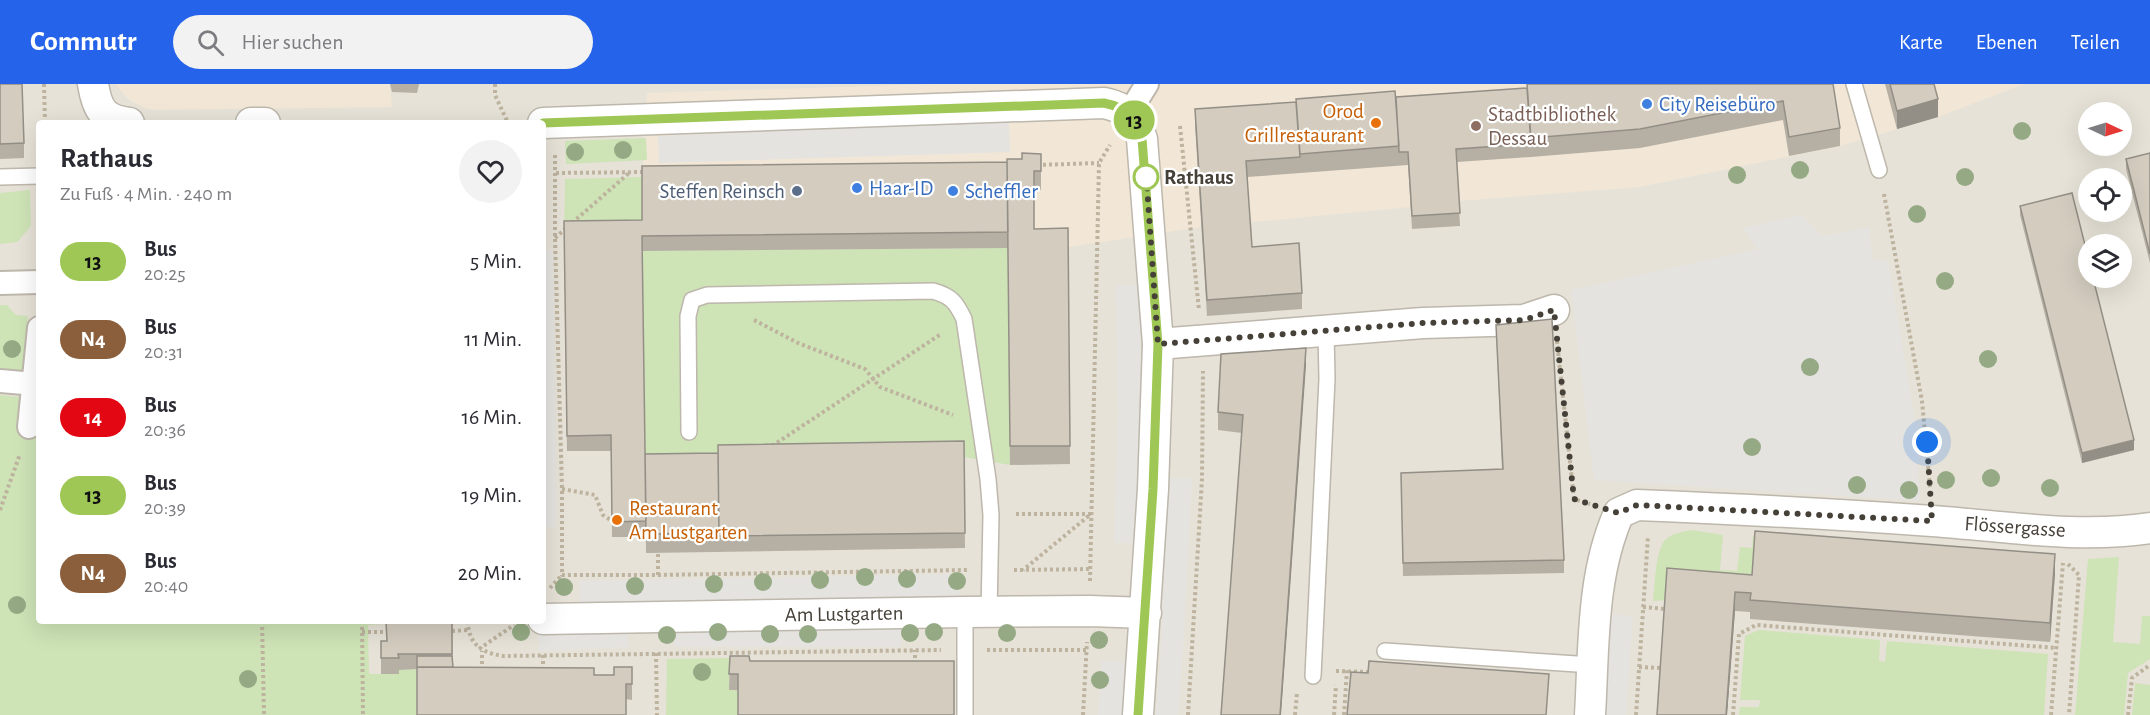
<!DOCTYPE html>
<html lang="de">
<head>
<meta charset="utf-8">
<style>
	body { margin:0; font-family:"Alegreya Sans",sans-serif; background:#f2f2f3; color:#2b2b33; height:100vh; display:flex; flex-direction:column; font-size:22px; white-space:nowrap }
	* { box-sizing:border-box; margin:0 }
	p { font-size:20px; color:#7c7c81 }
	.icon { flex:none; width:33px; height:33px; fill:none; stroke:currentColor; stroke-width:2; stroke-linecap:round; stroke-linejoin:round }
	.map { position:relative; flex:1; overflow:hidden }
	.panel { position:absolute; left:36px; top:36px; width:510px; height:504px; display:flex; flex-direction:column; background:#fff; border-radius:6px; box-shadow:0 6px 24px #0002 }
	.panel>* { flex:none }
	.badge { padding:0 12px; border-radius:20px; font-size:21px; line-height:39px }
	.needle { width:39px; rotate:94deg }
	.controls { position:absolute; left:2078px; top:18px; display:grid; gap:12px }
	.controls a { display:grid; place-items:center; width:54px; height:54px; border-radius:50%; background:#fff; box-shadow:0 6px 24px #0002; font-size:30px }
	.you { position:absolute; width:30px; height:30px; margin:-15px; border:4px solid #fff; border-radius:50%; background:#1a73e8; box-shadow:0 0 0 9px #1a73e833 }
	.map>.badge { position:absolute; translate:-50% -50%; box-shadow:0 0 0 3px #fff }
	.round { display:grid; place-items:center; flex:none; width:63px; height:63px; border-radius:32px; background:#f2f2f3 }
	.overview { display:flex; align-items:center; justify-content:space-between; height:102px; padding:0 24px }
	h1 { font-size:28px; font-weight:600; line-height:45px }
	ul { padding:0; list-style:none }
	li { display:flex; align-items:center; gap:18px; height:78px; padding:0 24px }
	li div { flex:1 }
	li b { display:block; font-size:22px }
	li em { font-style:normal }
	li .badge { min-width:66px; font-weight:700; text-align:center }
	header { display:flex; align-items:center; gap:36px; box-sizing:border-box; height:84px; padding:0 30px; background:#2563eb; color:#fff }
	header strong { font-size:28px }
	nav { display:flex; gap:33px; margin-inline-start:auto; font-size:21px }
	.search { width:420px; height:54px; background:#f2f2f3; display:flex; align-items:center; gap:15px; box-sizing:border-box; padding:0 21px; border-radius:33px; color:#7c7c81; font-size:22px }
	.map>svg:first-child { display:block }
	.residential { fill:#e6e2d7; fill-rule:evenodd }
	.commercial { fill:#f2e7d6 }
	.green { fill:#cee3b6 }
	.parking { fill:#e4e3e0 }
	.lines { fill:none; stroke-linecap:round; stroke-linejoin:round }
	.service-casing { stroke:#bdb7ac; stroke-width:18 }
	.pedestrian-casing { stroke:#bdb7ac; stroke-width:26 }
	.minor-casing { stroke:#bdb7ac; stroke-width:33 }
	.path { stroke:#bdb39f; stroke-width:4; stroke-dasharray:3 3; stroke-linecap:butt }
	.service { stroke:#fff; stroke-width:15 }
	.pedestrian { stroke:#fff; stroke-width:22 }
	.minor { stroke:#fff; stroke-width:30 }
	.tree { fill:#95aa84 }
	.wall { fill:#b5afa4 }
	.shaded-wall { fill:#948f86 }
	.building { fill:#d3ccbf; stroke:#948f86; stroke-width:1.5 }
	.line-casing { stroke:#fff; stroke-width:14 }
	.line { stroke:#9fc755; stroke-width:9 }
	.walk { stroke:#454038; stroke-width:6; stroke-dasharray:0 10.8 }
	.shop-dot { fill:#3f7fe0; stroke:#fff; stroke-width:2 }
	.food-dot { fill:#e8710a; stroke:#fff; stroke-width:2 }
	.education-dot { fill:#8d6e63; stroke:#fff; stroke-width:2 }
	.stop-dot { fill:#fff; stroke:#9fc755; stroke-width:3 }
	.service-dot { fill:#5c6f8a; stroke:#fff; stroke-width:2 }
	.labels { text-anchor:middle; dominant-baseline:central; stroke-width:4.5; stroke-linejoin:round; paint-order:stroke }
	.shop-label { font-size:21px; fill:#366cbe; stroke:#fff; text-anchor:start }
	.food-label { font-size:21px; fill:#c56008; stroke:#fff; text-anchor:end }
	.education-label { font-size:21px; fill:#785e54; stroke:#fff; text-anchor:start }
	.stop-label { font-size:21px; font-weight:bold; fill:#454038; stroke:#fff; text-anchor:start }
	.service-label { font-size:21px; fill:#4e5e75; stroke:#fff; text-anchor:end }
	.street-label { font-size:21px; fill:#454038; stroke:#fff }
</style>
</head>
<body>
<header>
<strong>Commutr</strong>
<div class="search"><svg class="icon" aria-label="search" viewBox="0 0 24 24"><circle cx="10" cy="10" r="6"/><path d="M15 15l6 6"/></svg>Hier suchen</div>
<nav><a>Karte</a><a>Ebenen</a><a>Teilen</a></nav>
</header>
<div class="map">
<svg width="2150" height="631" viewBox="0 0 2150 631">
	<rect width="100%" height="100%" fill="#f3f0e9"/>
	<!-- residential -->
	<path class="residential" d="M0,0H2150V631H63L0,587ZM2088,28H2121V62H2088ZM39,39H543V537H39ZM2088,94H2121V128H2088ZM2088,160H2121V194H2088Z"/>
	<!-- commercial -->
	<path class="commercial" d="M116,0H390L392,23L156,26L147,25L133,18L127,14Z
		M936,0H2024L1938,33L1840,62L1640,103L1459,117L1460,142L1412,145L1410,123L1201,143L1068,163L642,167V93L647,9Z"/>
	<!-- green -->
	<path class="green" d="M646,54L647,76L566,80L565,57Z
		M642,93V152L564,153L565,95Z
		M30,106L31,142L17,158L0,160V109Z
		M1008,164L1010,381L964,373L718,388L645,389L642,167Z
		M0,221H7L16,231L28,232L24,290L0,287Z
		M0,311L39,315V537H386V540L368,541L369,590H398V586L417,585V631H0Z
		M1691,446L1723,451L1720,486L1737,487L1740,463L1752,464L1753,452L1775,454L1752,510L1653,517C1655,502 1655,468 1665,456C1672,449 1682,448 1691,446Z
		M2119,473L2113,558L2140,560L2142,532H2150V575L2128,589L2124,631H2075L2088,475Z
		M1759,546L1880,556L1879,577L1885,578L1887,557L2048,570L2044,631H1739L1740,623H1759L1760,616H1740L1745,552Z
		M729,574V605L738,606V631H666L667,575Z
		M2135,599L2150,601V631H2132Z"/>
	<!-- parking -->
	<path class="parking" d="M1009,36L1010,68L659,79L658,52Z
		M1801,131L1822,152L1870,143L1872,176L1888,177L1916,341L1920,417L1594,396L1571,206L1758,165L1743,144Z
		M553,166L556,443H543V167Z
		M1139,201L1142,327L1137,459H1114L1118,329L1116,202Z
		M1168,394H1192L1183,567L1178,631H1156L1161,565Z
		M959,490L960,517L580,522V497Z
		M1610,530L1633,532L1626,631H1603Z
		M674,539H901V563H674Z
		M627,544L629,563L539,567V545Z
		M1102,577L1129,578L1125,631H1098Z"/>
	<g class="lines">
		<defs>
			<path id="service" d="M1854,0L1879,86
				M0,93L39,92
				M689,348L688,232L692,216L707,211L933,207C951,212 956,218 964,235L988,395L991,431L989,529
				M1385,567L1592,581
				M1313,592L1327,295L1326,247
				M965,631V528"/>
			<path id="pedestrian" d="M1129,29L1147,0
				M0,199L39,198
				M0,297L35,300
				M29,343L39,244"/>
			<path id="minor" d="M93,0C97,25 103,36 129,39
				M251,39H265
				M543,39L1104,19C1128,24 1135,33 1142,55L1158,260L1153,405L1138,631
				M1158,260L1423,239L1524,236L1554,226
				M543,535L965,528L1090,527L1146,529
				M1590,631C1594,564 1591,492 1619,429L1637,421C1736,425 1834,430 1932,437C2004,442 2078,455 2150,444"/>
		</defs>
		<!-- service casing -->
		<use href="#service" class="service-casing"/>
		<!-- pedestrian casing -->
		<use href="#pedestrian" class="pedestrian-casing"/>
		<!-- minor casing -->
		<use href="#minor" class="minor-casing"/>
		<!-- path -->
		<path class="path" d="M44,0L45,39
			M495,0V11L508,39
			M1180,42L1199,226
			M555,71V154L562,405V491H658L968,486
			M1037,81L1099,79
			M556,89L645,88
			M1884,110L1922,317L1930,404
			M572,139L629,89
			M555,154L566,144
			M754,236L798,259L865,285L880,303L953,331
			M1557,257L1574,415L1590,420
			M772,362L941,250
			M562,405L595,411L603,431L612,437
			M0,426L20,370
			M1016,430H1091L1023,486
			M2068,480L2079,491L2069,631
			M1014,486L1091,485
			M658,491V467
			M1090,497L1099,79L1110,61
			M550,504L562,491
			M1643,523L1665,525
			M262,537L264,631
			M362,537L363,631
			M468,537C468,560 482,569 503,572L941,566
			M452,547L468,546
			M362,548H386
			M479,565L514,541
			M987,566H1087
			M656,569L657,631
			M543,571V586
			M915,580V566
			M1639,583L1661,584
			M482,586V567
			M1336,587L1368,588
			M1083,631L1087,558
			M1188,631L1202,395L1203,287
			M1295,631L1297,609
			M1334,631L1336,601
			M1344,631L1347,586
			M1636,631L1648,452
			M1733,631L1739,550L1756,541L2057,564
			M2051,631L2063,479
			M2128,631L2132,594L2150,581"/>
		<!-- service -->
		<use href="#service" class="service"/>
		<!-- pedestrian -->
		<use href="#pedestrian" class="pedestrian"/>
		<!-- minor -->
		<use href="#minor" class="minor"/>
	</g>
	<!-- trees -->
	<g class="tree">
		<circle cx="2022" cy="47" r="9"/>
		<circle cx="623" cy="66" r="9"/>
		<circle cx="575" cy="68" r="9"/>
		<circle cx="1800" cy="86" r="9"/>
		<circle cx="1737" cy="91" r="9"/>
		<circle cx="1965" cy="93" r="9"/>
		<circle cx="1917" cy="130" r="9"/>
		<circle cx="1945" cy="197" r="9"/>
		<circle cx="12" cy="265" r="9"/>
		<circle cx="1988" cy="275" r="9"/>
		<circle cx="1810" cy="283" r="9"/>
		<circle cx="1752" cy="363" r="9"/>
		<circle cx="1991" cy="394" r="9"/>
		<circle cx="1946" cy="396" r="9"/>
		<circle cx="1857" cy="401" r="9"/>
		<circle cx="2050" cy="404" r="9"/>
		<circle cx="1909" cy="406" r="9"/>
		<circle cx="865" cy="493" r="9"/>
		<circle cx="907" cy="495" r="9"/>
		<circle cx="820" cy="496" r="9"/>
		<circle cx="957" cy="497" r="9"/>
		<circle cx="763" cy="498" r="9"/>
		<circle cx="714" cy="500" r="9"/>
		<circle cx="635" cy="502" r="9"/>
		<circle cx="564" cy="503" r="9"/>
		<circle cx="17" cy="521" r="9"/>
		<circle cx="521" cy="548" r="9"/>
		<circle cx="718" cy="548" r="9"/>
		<circle cx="934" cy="548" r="9"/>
		<circle cx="910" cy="549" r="9"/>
		<circle cx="1007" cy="549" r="9"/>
		<circle cx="770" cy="550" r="9"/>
		<circle cx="808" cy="550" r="9"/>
		<circle cx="667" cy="551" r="9"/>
		<circle cx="1099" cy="556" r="9"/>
		<circle cx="702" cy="588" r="9"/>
		<circle cx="248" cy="595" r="9"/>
		<circle cx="1100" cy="596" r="9"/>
	</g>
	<!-- wall -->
	<path class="wall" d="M0,0L24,59V74L0,75Z
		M390,0H419L417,9L392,8Z
		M1833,0L1840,44V62L1789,72L1783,36L1640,64L1531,73L1457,78L1460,142L1412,145L1408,81L1247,93L1252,163L1302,209V225L1207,232L1195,41V25L1396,13Z
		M1885,0H1934L1938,33L1897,45Z
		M2150,69V179L2126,85V75Z
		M1041,70V106H1034V145L1068,144L1070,380L1010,381L1008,164L642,167L646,453H612L611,367H567L564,137L642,136L1007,78Z
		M2020,122L2134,366L2082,379L2020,131Z
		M1496,241L1564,476V489L1403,492L1401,389L1502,385Z
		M1306,282L1242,349L1218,346V328Z
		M964,357L965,464L646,469L645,370L718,369Z
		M1667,484L1752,491L2055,489L2050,558L1750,535V528L1735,527L1727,631H1657Z
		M452,537L453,583L594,591H614L632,583V616L417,585L399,586V590H381V557H386Z
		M730,572H749L738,606H729Z"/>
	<!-- shaded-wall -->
	<path class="shaded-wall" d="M1938,15V33L1897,45V27Z
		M1306,264V282L1281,631H1280Z
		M2134,356V366L2082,379V369Z
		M2055,470V489L2050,558V539Z
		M1735,508V527L1727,631H1726Z"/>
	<!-- building -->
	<path class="building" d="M0,0H22L24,59L0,60Z
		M1527,0H1833L1840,44L1789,53L1783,17L1640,45L1531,54Z
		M1890,0H1934L1938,15L1897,27Z
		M1527,4L1531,60L1456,65L1460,129L1412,132L1408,68H1399L1396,13Z
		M1395,7L1399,62L1300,70L1296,15Z
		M1296,18L1300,73L1246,77L1252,163L1299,159L1302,209L1207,216L1195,25Z
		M1022,69L1041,70V87H1034V145L1068,144L1070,362H1010L1007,75H1022Z
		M2150,69V170L2126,75Z
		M1007,78L1008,148L642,152L646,437L612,438L611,351L567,352L564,137L642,136V82Z
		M2072,109L2088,173V194H2093L2134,356L2082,369L2020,122Z
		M1552,235L1564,476L1403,479L1401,389L1503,385L1496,241Z
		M1306,264L1280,631H1221L1243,331L1218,328L1221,270Z
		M964,357L965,449L719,452L718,361Z
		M718,369L719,449L646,450L645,370Z
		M1755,447L2055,470L2050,539L1750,516L1751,509L1735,508L1726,631H1657L1667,484L1752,491Z
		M386,537H452V570H398L399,574H381V557H387Z
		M417,572H452L453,583H417V586Z
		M730,572H749L750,577H954V631H738V590H729Z
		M1369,577L1549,590L1546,631H1347L1351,588L1368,589Z
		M417,583L594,584V591H614V583H632V600H626V631H417Z"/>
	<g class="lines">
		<defs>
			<path id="line" d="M543,39L1104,19C1128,24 1135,33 1142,55L1158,260L1153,405L1138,631"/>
		</defs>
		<!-- line casing -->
		<use href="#line" class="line-casing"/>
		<!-- line -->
		<use href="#line" class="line"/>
		<!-- walk -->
		<path class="walk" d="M1146,93V88L1158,260L1423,239L1524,236L1554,226L1574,415L1618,429L1637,421L1932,437L1927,358"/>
	</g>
	<!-- markers -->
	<g class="shop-dot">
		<circle cx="1647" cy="20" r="6"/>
		<circle cx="857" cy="104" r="6"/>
		<circle cx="953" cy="107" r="6"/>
	</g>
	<g class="food-dot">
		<circle cx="1376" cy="39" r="6"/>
		<circle cx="617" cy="436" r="6"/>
	</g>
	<circle class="education-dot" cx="1476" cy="42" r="6"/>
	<circle class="stop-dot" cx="1146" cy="93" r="12"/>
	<circle class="service-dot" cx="797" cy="107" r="6"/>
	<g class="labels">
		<!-- shop labels -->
		<g class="shop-label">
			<text x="1659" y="20">City Reisebüro</text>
			<text x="869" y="104">Haar-ID</text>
			<text x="965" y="107">Scheffler</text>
		</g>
		<!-- food labels -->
		<g class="food-label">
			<text x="1364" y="27">Orod<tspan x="1364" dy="24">Grillrestaurant</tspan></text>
			<text x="629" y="424" text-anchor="start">Restaurant<tspan x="629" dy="24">Am Lustgarten</tspan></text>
		</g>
		<!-- education labels -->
		<g class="education-label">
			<text x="1488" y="30">Stadtbibliothek<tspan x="1488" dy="24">Dessau</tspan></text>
		</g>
		<!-- stop labels -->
		<g class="stop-label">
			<text x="1164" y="93">Rathaus</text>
		</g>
		<!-- service labels -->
		<g class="service-label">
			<text x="785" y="107">Steffen Reinsch</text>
		</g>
		<!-- street labels -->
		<g class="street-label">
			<text transform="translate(2015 443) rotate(4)">Flössergasse</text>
			<text transform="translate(844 530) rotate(-1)">Am Lustgarten</text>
		</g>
	</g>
</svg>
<div class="controls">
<a><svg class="needle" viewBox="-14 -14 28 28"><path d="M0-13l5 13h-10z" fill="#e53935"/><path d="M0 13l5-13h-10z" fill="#7c7c81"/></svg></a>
<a><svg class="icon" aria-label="locate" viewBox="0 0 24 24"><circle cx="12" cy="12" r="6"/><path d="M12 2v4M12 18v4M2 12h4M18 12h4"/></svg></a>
<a><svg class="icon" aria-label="layers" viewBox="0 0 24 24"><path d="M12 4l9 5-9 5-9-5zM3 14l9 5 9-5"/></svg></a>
</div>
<div class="you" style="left:1927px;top:358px"></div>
<b class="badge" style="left:1134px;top:36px;background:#9fc755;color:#111">13</b>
<section class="panel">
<div class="overview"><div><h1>Rathaus</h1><p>Zu Fuß · 4 Min. · 240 m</p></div><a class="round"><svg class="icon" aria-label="heart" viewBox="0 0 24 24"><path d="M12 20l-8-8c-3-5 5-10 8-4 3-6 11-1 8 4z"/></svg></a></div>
<ul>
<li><span class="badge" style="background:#9fc755;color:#111">13</span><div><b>Bus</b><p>20:25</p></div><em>5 Min.</em></li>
<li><span class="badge" style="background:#8b5e3c;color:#fff">N4</span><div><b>Bus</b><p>20:31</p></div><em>11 Min.</em></li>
<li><span class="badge" style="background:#e30613;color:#fff">14</span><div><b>Bus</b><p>20:36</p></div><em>16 Min.</em></li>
<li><span class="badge" style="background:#9fc755;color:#111">13</span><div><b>Bus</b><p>20:39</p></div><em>19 Min.</em></li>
<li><span class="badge" style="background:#8b5e3c;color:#fff">N4</span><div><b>Bus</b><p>20:40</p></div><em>20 Min.</em></li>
</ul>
</section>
</div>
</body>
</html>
